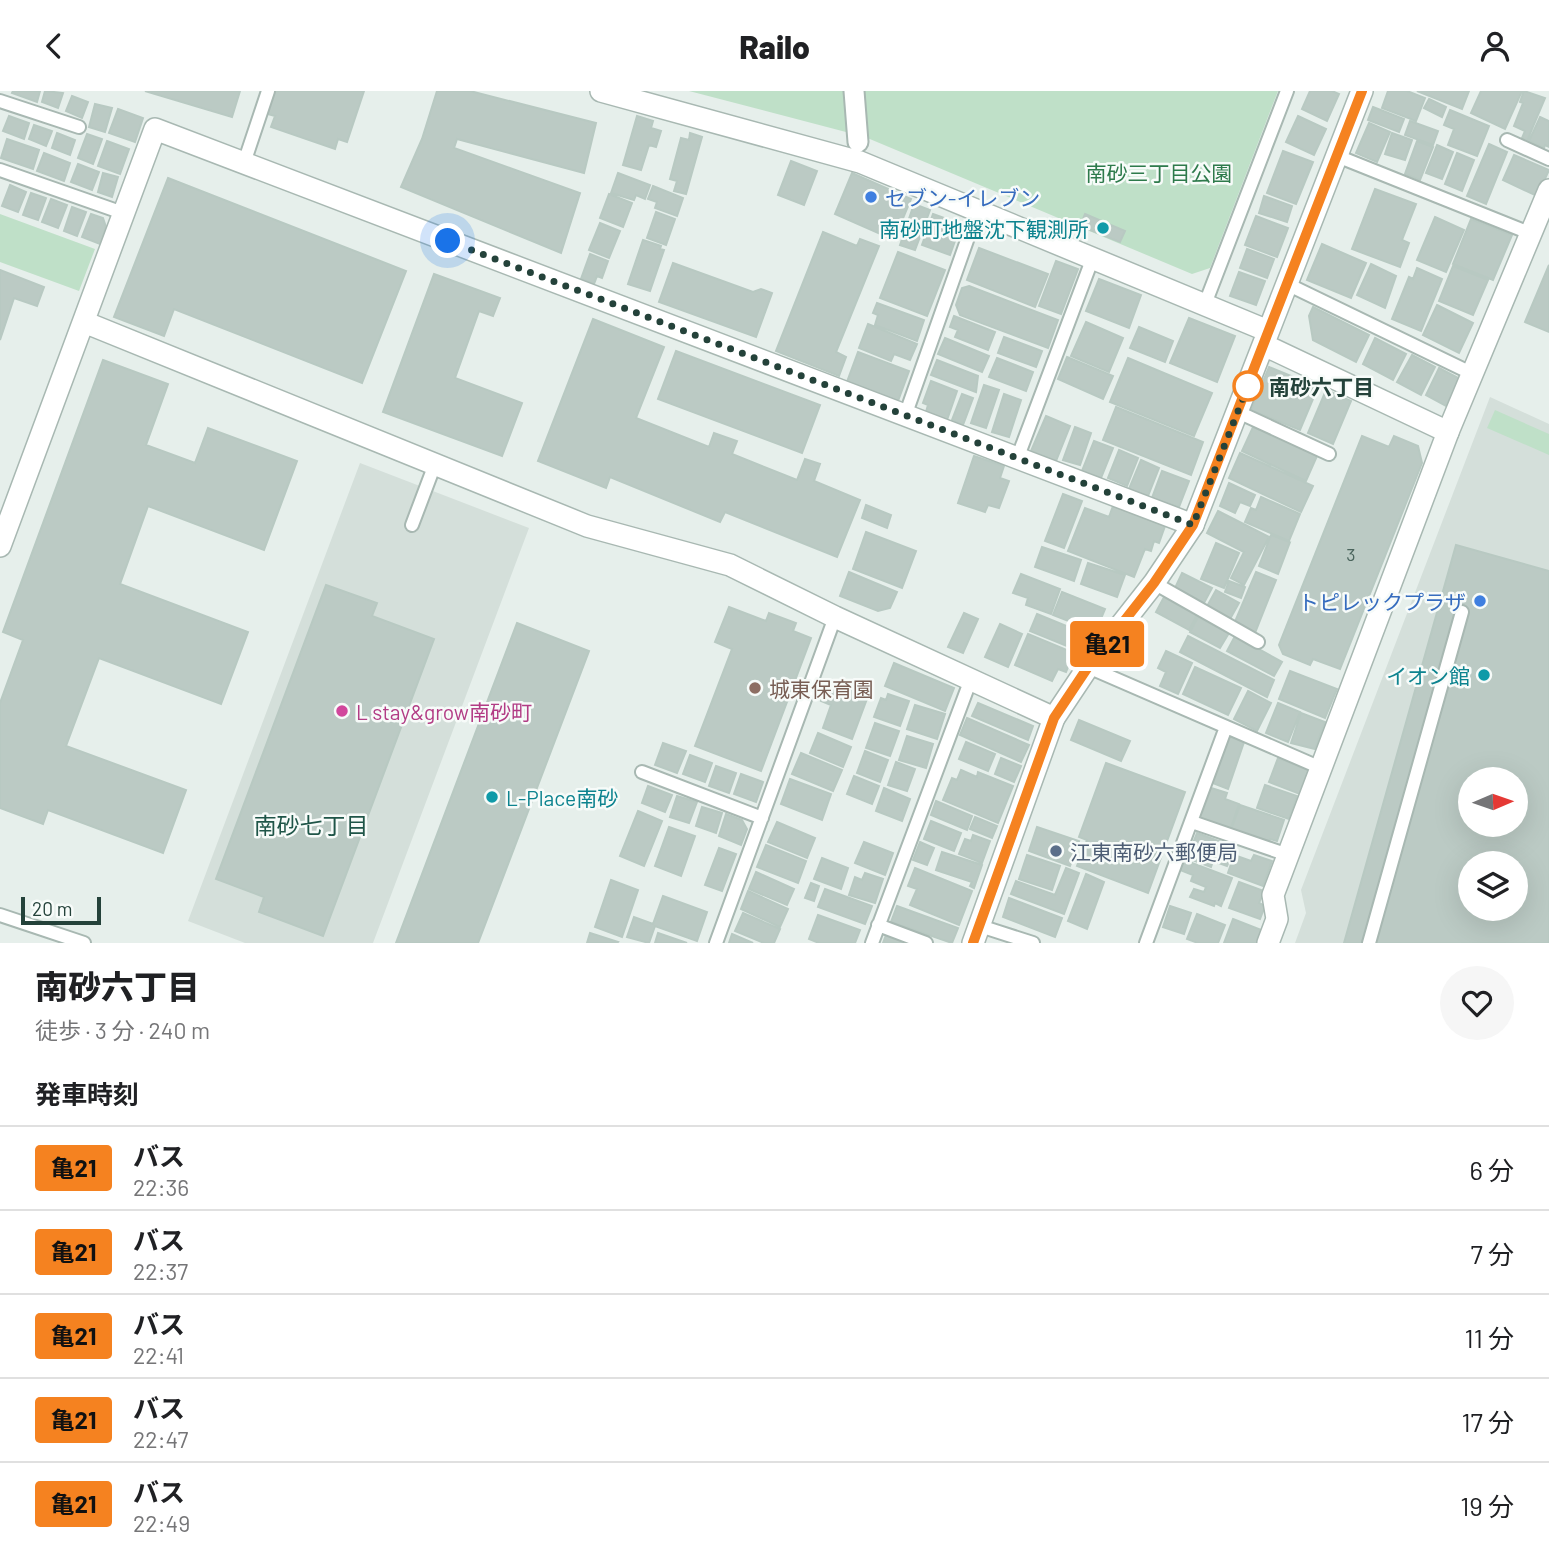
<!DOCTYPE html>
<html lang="ja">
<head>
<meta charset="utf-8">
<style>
	body { margin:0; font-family:Barlow,"Noto Sans JP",sans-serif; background:#f6f6f6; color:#202124; height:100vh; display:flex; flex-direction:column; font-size:26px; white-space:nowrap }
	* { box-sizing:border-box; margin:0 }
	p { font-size:23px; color:#757577 }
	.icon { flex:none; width:38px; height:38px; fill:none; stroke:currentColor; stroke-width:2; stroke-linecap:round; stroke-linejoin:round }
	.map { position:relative; height:852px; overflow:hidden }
	.side { display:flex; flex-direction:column; background:#fff; flex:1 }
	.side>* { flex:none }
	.badge { padding:0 14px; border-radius:5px; font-size:24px; line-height:46px }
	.needle { width:46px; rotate:88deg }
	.tools { position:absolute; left:1458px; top:676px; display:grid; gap:14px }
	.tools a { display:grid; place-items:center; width:70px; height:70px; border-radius:50%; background:#fff; box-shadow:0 7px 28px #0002; font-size:35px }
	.scale { position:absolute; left:21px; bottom:18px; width:80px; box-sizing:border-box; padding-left:7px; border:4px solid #24423a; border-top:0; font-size:19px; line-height:24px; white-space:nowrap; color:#24423a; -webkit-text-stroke:5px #f7fbf9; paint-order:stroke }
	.you { position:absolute; width:35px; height:35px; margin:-18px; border:5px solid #fff; border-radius:50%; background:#1a73e8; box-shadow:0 0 0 10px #1a73e833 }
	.map>.badge { position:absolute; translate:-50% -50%; box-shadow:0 0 0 4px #fff }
	h2 { padding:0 35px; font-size:26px; line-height:63px }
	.round { display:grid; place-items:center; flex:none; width:74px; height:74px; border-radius:37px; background:#f6f6f6 }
	.headline { display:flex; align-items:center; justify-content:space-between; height:119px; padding:0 35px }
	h1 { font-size:33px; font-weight:800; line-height:52px }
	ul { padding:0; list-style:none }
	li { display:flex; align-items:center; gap:21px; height:84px; padding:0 35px; border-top:2px solid #e0e0e0 }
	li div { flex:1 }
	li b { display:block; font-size:26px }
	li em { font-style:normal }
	li .badge { min-width:77px; font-weight:700; text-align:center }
	header { display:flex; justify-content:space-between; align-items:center; height:91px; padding:0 35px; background:#fff; font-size:32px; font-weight:800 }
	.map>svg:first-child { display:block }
	.built { fill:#d4dfda; fill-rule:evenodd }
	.green { fill:#bfe0c8 }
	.building { fill:#bbcac4; stroke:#b8c9c2; stroke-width:2; fill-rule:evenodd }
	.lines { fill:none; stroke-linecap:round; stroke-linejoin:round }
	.service-casing { stroke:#a8b8b2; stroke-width:16 }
	.pedestrian-casing { stroke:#a8b8b2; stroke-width:23 }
	.minor-casing { stroke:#a8b8b2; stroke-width:24 }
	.tertiary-casing { stroke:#a8b8b2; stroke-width:24 }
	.service { stroke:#fff; stroke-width:12 }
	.pedestrian { stroke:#fff; stroke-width:19 }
	.minor { stroke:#fff; stroke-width:21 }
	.tertiary { stroke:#fff; stroke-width:21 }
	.line-casing { stroke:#fff; stroke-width:16 }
	.line { stroke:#f58220; stroke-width:10 }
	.walk { stroke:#24423a; stroke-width:7; stroke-dasharray:0 12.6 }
	.shop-dot { fill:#3f7fe0; stroke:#f7fbf9; stroke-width:2.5 }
	.culture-dot { fill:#0f9aa8; stroke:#f7fbf9; stroke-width:2.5 }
	.stop-dot { fill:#fff; stroke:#f58220; stroke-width:3.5 }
	.education-dot { fill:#8d6e63; stroke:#f7fbf9; stroke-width:2.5 }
	.hotel-dot { fill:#d1479c; stroke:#f7fbf9; stroke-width:2.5 }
	.service-dot { fill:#5c6f8a; stroke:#f7fbf9; stroke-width:2.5 }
	.labels { text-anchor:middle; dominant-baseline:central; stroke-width:5; stroke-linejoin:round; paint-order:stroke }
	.number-label { font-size:18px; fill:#4a645c }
	.park-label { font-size:21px; fill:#2d7a4b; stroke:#f7fbf9 }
	.shop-label { font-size:21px; fill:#366cbe; stroke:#f7fbf9; text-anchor:start }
	.culture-label { font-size:21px; fill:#0d838f; stroke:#f7fbf9; text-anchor:end }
	.stop-label { font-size:21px; font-weight:bold; fill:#24423a; stroke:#f7fbf9; text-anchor:start }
	.education-label { font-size:21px; fill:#785e54; stroke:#f7fbf9; text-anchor:start }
	.hotel-label { font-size:21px; fill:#b23c85; stroke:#f7fbf9; text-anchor:start }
	.service-label { font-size:21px; fill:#4e5e75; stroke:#f7fbf9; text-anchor:start }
	.neighbourhood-label { font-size:23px; fill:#1f5548; stroke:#f7fbf9 }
</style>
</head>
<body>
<header><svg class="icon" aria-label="back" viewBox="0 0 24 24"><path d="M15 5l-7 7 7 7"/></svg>Railo<svg class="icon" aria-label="person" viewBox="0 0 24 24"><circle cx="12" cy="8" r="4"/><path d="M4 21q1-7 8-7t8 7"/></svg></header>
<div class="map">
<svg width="1549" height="852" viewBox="0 0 1549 852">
	<rect width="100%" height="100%" fill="#e6efeb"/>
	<!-- built -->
	<path class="built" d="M1490,306L1549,333V852H1295L1306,822L1301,799ZM1470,688H1516V733H1470ZM1470,772H1516V817H1470Z
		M360,372L529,437L373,852H245L188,830Z"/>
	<!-- green -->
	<path class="green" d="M689,0H1278L1210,177L1192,183L865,46Z
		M0,123L95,158L79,200L0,171Z
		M1495,319L1549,343V364L1487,337Z"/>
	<!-- building -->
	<path class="building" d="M13,0H40L37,11L12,2Z
		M45,0L63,2L58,17L42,11Z
		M145,0H240L232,26Z
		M275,0H364L347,51L338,48L335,58L271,36L275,25L268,23Z
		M437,0H470L596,32L584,82L457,48L454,57L580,102L561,162L401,96L422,48Z
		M1310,0H1332L1339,3L1327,30L1302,18Z
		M1388,0H1407L1425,7L1416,30L1382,17Z
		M1417,0H1469L1462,18Z
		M1481,0H1522L1505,38L1471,22Z
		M1524,0L1545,7L1527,50L1522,47L1525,40L1514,35L1523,12L1520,11Z
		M72,5L88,11L82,27L66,20Z
		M1429,8L1446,16L1442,26L1424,17Z
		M95,13L112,17L105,41L89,36Z
		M1373,16L1404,28L1399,41L1368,29Z
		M118,18L143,27L135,51L109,42Z
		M1450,19L1489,35L1477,65L1448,54L1454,38L1444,34Z
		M9,25L29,32L24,48L3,40Z
		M637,25L653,30L651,37L661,40L656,56L649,54L641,79L623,74Z
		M1298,25L1326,38L1314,64L1286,51Z
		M1540,26L1549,30V56L1545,54L1544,57L1529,50Z
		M1410,30L1438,40L1433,54L1405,44Z
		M1369,32L1390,41L1377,71L1356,62Z
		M34,34L52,40L46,55L29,48Z
		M57,42L75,49L70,64L52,57Z
		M690,42L702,46L686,103L674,100L677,90L670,88L681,47L689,49Z
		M1392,42L1412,49L1405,69L1385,63Z
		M87,43L102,48L93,73L78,67Z
		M7,48L39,59L33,78L1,67Z
		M107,50L129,58L120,83L98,75Z
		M1417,50L1433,56L1420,89L1405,83Z
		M1489,53L1507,61L1486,113L1467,105Z
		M1437,54L1453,61L1442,88L1426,82Z
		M1283,60L1313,71L1296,113L1267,102Z
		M44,62L70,72L64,90L37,80Z
		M1457,62L1474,69L1462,100L1445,93Z
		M1514,64L1549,79L1537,105L1503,89Z
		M791,70L817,80L804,114L778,104Z
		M78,73L99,81L92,99L71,91Z
		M103,82L118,86L112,106L98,101Z
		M618,82L650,94L645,108L636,104L634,109L611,102Z
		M852,82L911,108L894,149L835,123Z
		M168,87L406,180L362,292L174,218L164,245L114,226Z
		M10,94L26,101L18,121L2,115Z
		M653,95L683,107L677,125L655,117L657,111L648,108Z
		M1375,98L1416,113L1402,149L1409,152L1400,176L1352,158Z
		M31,102L46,107L38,129L23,124Z
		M609,103L632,112L623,136L600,127Z
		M1264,105L1292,115L1287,131L1259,122Z
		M51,108L67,114L58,137L42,131Z
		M914,113L930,119L915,159L900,154Z
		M72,116L86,121L77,145L64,140Z
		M656,121L675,128L666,154L647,147Z
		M91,123L103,127L106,136L100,153L82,146Z
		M933,123L961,133L950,164L922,154Z
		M1085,123L1125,140L1120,151L1080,135Z
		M1256,125L1288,137L1277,166L1245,154Z
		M1435,126L1464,139L1446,181L1417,169Z
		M1471,128L1512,144L1493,189L1453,173Z
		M600,132L620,140L609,167L589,159Z
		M823,141L857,155L860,148L879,155L836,261L846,266L839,285L776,260Z
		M643,149L661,155L660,158L664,159L650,200L628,193Z
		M1322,153L1366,172L1351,207L1307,189Z
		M979,157L1048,183L1035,216L967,189Z
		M1247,158L1274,168L1267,187L1240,177Z
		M898,161L945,179L927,225L880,207Z
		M590,163L608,170L602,187L597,185L594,193L581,188Z
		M1056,170L1078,178L1061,223L1039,215Z
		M673,172L753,201L761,198L772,202L756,246L659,211Z
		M1371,173L1396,185L1385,217L1357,204Z
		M1549,174V241L1525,231Z
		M1453,175L1488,189L1473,224L1439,210Z
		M1417,177L1442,188L1421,240L1392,228L1409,186L1413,188Z
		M0,179L44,196L37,215L14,207L0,249Z
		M1239,181L1265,190L1256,214L1230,205Z
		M434,183L500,207L493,225L479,220L455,287L522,312L502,365L383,321Z
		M1099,188L1141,204L1129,237L1086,220Z
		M969,195L1058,229L1048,257L960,224L956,214L962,197Z
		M877,212L924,229L917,250L875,234L878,224L873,222Z
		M1437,214L1473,232L1459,262L1423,244Z
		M1313,216L1369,244L1356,271L1313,249L1309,225Z
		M954,225L995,241L988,259L955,246L958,239L950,236Z
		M1189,227L1235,245L1217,291L1170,272Z
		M593,228L664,256L636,327L709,356L714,342L737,350L732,363L797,389L805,368L820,373L814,390L860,409L837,466L725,421L720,431L610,386L606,397L538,370Z
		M1086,231L1123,247L1109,281L1071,265Z
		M868,233L917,253L910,269L894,263L891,270L859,257Z
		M1139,236L1173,250L1165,271L1130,257Z
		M1004,246L1042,260L1036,276L998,262Z
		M945,247L989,265L982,281L938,263Z
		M1375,247L1406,263L1393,289L1363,273Z
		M676,260L820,314L802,362L658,308Z
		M858,261L909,280L898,310L847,291Z
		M1412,264L1435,276L1421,304L1397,291Z
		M1067,266L1113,285L1103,308L1058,288Z
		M997,267L1033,281L1026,300L989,286Z
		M1128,267L1212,302L1194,345L1110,311Z
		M103,269L168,293L146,354L195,372L208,337L297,370L264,459L148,415L120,493L248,541L221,613L99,567L66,655L186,699L163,762L48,719L43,733L0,717V612L23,549L3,541Z
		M937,269L978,285L976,301L931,284Z
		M1269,276L1318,296L1300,339L1251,319Z
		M1439,277L1460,288L1446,315L1426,304Z
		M931,290L957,300L947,329L926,321L928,314L923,312Z
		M984,294L999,299L986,337L971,332Z
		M1326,299L1351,310L1333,353L1308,342Z
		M962,303L973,307L963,334L952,329Z
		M1004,303L1021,309L1009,346L992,341Z
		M1116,316L1203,351L1191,384L1103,349Z
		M1046,325L1070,335L1056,370L1031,360Z
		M1075,336L1091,342L1080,374L1063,369Z
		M1253,336L1317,365L1306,390L1242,360Z
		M1362,345L1389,356L1394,345L1418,355L1422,372L1340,578L1313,568L1310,574L1283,563L1279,554Z
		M1094,350L1113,357L1101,387L1082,380Z
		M1119,359L1138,367L1127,395L1108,387Z
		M1240,362L1313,395L1301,421L1229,387Z
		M974,365L1004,375L1000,387L1009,390L999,417L988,414L985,421L958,412Z
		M1141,369L1159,377L1148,405L1129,398Z
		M1162,380L1189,390L1179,416L1152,407Z
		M1229,392L1255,404L1250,415L1240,411L1235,422L1220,415Z
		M1063,403L1082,410L1064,457L1045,450Z
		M1261,406L1300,423L1289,450L1245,431L1251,417L1256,419Z
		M866,414L891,424L887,437L862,427Z
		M1113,415L1165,435L1159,452L1154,450L1151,460L1145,458L1134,486L1068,460L1085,417L1109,426Z
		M1218,420L1269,446L1244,494L1231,487L1244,461L1207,442Z
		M866,441L916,460L902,497L853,478Z
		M1271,444L1290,451L1278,483L1259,475Z
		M1216,452L1239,462L1224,497L1201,488Z
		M1456,454L1549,480V852H1344ZM1470,688H1516V733H1470ZM1470,772H1516V817H1470Z
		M1042,456L1081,469L1074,490L1035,476Z
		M1088,472L1125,484L1117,506L1081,493Z
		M849,481L897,501L890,517L878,520L840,505Z
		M1256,481L1276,489L1255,542L1234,533Z
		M1182,482L1212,497L1204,512L1175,497Z
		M1021,483L1060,498L1051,523L1026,514L1028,507L1013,502Z
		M1229,490L1245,496L1241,507L1225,501Z
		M326,494L377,512L372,525L434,548L323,845L259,821L264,806L216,788Z
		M1216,499L1239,512L1229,530L1206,517Z
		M1062,501L1105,518L1098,535L1092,533L1089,538L1053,524Z
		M1164,506L1197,524L1189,539L1156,521Z
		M729,516L766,530L769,522L796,532L793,540L811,547L761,680L695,655L732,558L715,551Z
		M964,522L978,528L963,562L948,556Z
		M1037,523L1086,543L1079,560L1030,540Z
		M1198,526L1229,542L1220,557L1190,541Z
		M517,532L589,560L478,852H396Z
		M1000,533L1022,543L1008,576L985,566Z
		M1028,543L1074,562L1066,581L1058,578L1052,590L1015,574Z
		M1188,545L1274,589L1267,606L1180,561Z
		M1235,545L1282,571L1274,585L1227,560Z
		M1166,560L1192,572L1178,603L1160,595L1166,581L1158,577Z
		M894,572L954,597L945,620L885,595Z
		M1195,576L1241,597L1228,624L1183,603Z
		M1290,580L1337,598L1325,627L1279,608Z
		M829,591L868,605L852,648L823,637L831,614L821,610Z
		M1248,600L1271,612L1257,640L1234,628Z
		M888,603L909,610L900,635L874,626L881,607L886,609Z
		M978,612L1033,635L1028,649L972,625Z
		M1278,612L1300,621L1288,651L1266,642Z
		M915,614L945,623L937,648L907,638Z
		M1301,622L1325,631L1315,658L1291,652Z
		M967,627L1029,654L1021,671L960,644Z
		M1079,629L1130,650L1121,670L1071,649Z
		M875,632L899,640L890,665L866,657Z
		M818,642L851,656L843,676L810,662Z
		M907,645L933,653L926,677L899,669Z
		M1228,645L1244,651L1228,698L1210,691Z
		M966,651L995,663L988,680L959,668Z
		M663,652L686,660L677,682L655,674Z
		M865,660L888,669L880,691L857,682Z
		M801,662L842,679L833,700L792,683Z
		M690,664L712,672L705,691L683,683Z
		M1001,667L1021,675L1014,691L995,683Z
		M1278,667L1309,679L1300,703L1269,691Z
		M896,671L915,678L907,700L888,694Z
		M1106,672L1185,701L1148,802L1077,775L1087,749L1079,746Z
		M716,675L736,682L729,702L709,695Z
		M961,679L977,686L978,681L1013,695L998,732L943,709L952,687L957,689Z
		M741,683L763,691L756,711L734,703Z
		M854,685L879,695L872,713L847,703Z
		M790,688L831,703L822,729L781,713Z
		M1265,694L1297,705L1289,728L1257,717Z
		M648,695L672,704L665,721L642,712Z
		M1208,696L1227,702L1225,708L1239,713L1231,737L1198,726Z
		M884,697L910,708L902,730L876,720Z
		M677,705L697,711L689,732L670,726Z
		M936,710L972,725L967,739L931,724Z
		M1240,714L1284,729L1277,750L1270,748L1269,751L1231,739Z
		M702,716L722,722L716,742L696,735Z
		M638,720L662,730L644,775L620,765Z
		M726,723L742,729L747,738L741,754L719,745Z
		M975,726L997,735L992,747L970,738Z
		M931,730L961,742L954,760L924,748Z
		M777,731L815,747L807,767L768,751Z
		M669,736L695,745L681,785L655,775Z
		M1037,736L1079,750L1070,775L1029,760Z
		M1197,742L1235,756L1227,775L1213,770L1211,776L1187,767Z
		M973,744L990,750L982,772L959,763L965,748L971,750Z
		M864,751L893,762L885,784L855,772Z
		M920,751L934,757L927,774L913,769Z
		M766,754L806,770L798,792L757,776Z
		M719,757L736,763L722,800L705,794Z
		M942,761L982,774L974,797L970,795L972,791L936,779Z
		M1027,764L1060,775L1052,799L1019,788Z
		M1234,764L1251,770L1254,764L1272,770L1263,795L1228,782Z
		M822,767L848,777L841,798L814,788Z
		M1184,769L1232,787L1221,815L1215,812L1214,815L1190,806L1194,798L1204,801L1206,796L1191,790L1193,784L1180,779Z
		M915,777L972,800L959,834L910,814L917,798L908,795Z
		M1066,777L1079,782L1064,823L1011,803L1016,790L1055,804Z
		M756,781L794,798L787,814L749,798Z
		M865,782L883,788L875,812L849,804L855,786L862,789Z
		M1086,783L1104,791L1087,838L1068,830Z
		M611,789L638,799L622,846L595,836Z
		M1239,791L1264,800L1259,812L1265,815L1260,828L1229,817Z
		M811,792L819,795L814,810L805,807Z
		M825,798L872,815L865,833L818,816Z
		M748,800L788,818L780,836L741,818Z
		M663,805L707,821L697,850L655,835L649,852L627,846L634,826L653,833Z
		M1009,807L1062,827L1055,846L1003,826Z
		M897,815L958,837L952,852L891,831Z
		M1170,815L1191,822L1184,843L1163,836Z
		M743,822L780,838L774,852H764L735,840Z
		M1197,823L1225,834L1218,852H1198L1187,848Z
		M818,824L860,839L855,852H819L809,848Z
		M1233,828L1264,840L1260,852H1224Z
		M590,842L618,851L617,852H587Z
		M658,842L687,852H655Z
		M732,843L753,852H729Z
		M886,844L910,852H883Z"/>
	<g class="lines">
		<defs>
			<path id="service" d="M0,10L79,36
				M1507,49L1549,68
				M1337,65L1532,143
				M244,72L268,0
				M0,79L123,122
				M1287,193L1473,283
				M1205,213L1287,0
				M1238,321L1329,363
				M905,325L977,121
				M1017,368L1092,169
				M412,434L435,373
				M1154,492L1258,551
				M1088,576L1321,677
				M642,681L762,727
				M1192,731L1288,764
				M0,824L84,852
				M878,834L926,852
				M980,835L1033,852
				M716,852L835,526
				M872,852L971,588
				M1146,852L1226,636
				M1369,852L1462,521"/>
			<path id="pedestrian" d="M854,0L858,51"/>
			<path id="minor" d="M84,231L587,435L730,474L835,526L1054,627
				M0,455L155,38L1193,434
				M1268,852L1277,828L1273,804L1448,341L1549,99"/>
			<path id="tertiary" d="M601,0L860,71L1268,240
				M1264,254L1448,341
				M973,852L1054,627L1088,576L1154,492L1193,434L1362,0"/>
		</defs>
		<!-- service casing -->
		<use href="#service" class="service-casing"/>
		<!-- pedestrian casing -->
		<use href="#pedestrian" class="pedestrian-casing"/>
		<!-- minor casing -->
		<use href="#minor" class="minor-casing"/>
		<!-- tertiary casing -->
		<use href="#tertiary" class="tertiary-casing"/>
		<!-- service -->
		<use href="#service" class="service"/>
		<!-- pedestrian -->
		<use href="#pedestrian" class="pedestrian"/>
		<!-- minor -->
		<use href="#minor" class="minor"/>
		<!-- tertiary -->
		<use href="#tertiary" class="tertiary"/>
	</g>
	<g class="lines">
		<defs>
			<path id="line" d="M973,852L1054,627L1088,576L1154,492L1193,434L1362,0"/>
		</defs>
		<!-- line casing -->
		<use href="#line" class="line-casing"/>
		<!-- line -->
		<use href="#line" class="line"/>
		<!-- walk -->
		<path class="walk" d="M448,150L1193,434L1248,295"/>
	</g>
	<!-- markers -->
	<g class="shop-dot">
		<circle cx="871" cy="106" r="7"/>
		<circle cx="1480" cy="510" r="7"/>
	</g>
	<g class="culture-dot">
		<circle cx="1103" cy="137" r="7"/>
		<circle cx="1484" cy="584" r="7"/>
		<circle cx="492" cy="706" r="7"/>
	</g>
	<circle class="stop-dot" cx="1248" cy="295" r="14"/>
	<circle class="education-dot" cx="755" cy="597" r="7"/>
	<circle class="hotel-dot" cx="342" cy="620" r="7"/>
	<circle class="service-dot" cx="1056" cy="760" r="7"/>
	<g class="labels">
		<!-- number labels -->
		<g class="number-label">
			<text x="1351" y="463">3</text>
		</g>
		<!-- park labels -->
		<g class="park-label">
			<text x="1159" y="81">南砂三丁目公園</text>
		</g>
		<!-- shop labels -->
		<g class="shop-label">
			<text x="885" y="106">セブン-イレブン</text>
			<text x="1466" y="510" text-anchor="end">トピレックプラザ</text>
		</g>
		<!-- culture labels -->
		<g class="culture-label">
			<text x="1089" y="137">南砂町地盤沈下観測所</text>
			<text x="1470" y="584">イオン館</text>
			<text x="506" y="706" text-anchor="start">L-Place南砂</text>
		</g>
		<!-- stop labels -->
		<g class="stop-label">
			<text x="1269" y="295">南砂六丁目</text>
		</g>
		<!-- education labels -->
		<g class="education-label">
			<text x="769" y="597">城東保育園</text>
		</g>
		<!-- hotel labels -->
		<g class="hotel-label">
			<text x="356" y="620">L stay&amp;grow南砂町</text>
		</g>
		<!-- service labels -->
		<g class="service-label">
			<text x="1070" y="760">江東南砂六郵便局</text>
		</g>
		<!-- neighbourhood labels -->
		<g class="neighbourhood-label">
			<text x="311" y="734">南砂七丁目</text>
		</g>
	</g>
</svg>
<div class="tools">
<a><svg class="needle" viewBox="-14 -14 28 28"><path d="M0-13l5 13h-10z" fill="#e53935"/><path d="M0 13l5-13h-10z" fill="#757577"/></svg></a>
<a><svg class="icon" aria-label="layers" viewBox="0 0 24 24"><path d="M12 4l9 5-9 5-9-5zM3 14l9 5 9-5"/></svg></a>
</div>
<div class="scale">20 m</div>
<div class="you" style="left:448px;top:150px"></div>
<b class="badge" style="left:1107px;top:553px;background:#f58220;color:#111">亀21</b>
</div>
<section class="side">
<div class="headline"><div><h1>南砂六丁目</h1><p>徒歩 · 3 分 · 240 m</p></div><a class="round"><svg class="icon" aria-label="heart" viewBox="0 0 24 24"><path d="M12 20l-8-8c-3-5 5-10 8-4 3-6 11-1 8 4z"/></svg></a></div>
<h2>発車時刻</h2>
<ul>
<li><span class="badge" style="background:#f58220;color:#111">亀21</span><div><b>バス</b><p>22:36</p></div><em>6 分</em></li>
<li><span class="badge" style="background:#f58220;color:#111">亀21</span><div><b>バス</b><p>22:37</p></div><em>7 分</em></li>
<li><span class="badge" style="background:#f58220;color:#111">亀21</span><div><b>バス</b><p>22:41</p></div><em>11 分</em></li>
<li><span class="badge" style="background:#f58220;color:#111">亀21</span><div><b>バス</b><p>22:47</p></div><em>17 分</em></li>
<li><span class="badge" style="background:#f58220;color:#111">亀21</span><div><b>バス</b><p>22:49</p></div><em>19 分</em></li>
</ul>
</section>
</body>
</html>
